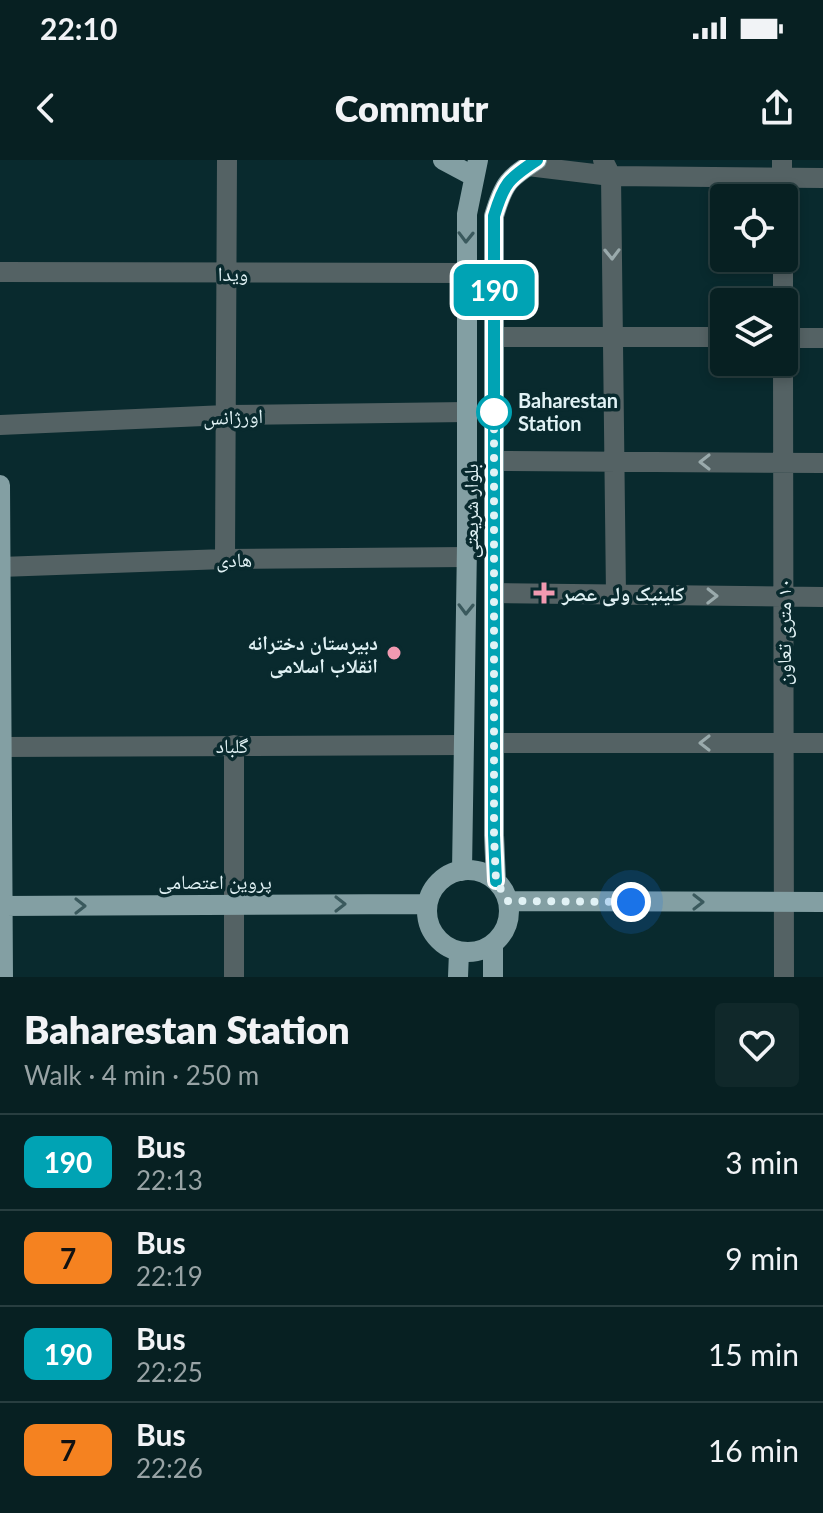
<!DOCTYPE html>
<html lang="en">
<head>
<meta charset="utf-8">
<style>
	body { margin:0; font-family:Lato,"Noto Naskh Arabic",sans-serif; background:#10282a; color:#f1f3f6; height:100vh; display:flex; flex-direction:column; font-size:30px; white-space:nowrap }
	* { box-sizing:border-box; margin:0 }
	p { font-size:26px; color:#98a3a5 }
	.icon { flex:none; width:44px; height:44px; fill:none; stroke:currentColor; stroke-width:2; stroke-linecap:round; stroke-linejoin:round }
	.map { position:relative; height:817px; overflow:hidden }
	.drawer { display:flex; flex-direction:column; background:#072022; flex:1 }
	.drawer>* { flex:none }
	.badge { padding:0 16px; border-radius:12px; font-size:28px; line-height:52px }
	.tools { position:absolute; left:710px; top:24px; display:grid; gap:16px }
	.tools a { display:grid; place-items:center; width:88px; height:88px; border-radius:8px; background:#072022; box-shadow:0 4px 12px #0003,0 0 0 2px #283e40; font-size:40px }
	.you { position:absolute; width:40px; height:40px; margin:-20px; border:6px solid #fff; border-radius:50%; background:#1a73e8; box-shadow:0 0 0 12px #1a73e833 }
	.map>.badge { position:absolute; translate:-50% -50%; box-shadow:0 0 0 4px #fff }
	.round { display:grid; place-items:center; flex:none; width:84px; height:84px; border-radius:8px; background:#10282a }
	.headline { display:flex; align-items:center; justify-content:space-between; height:136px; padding:0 24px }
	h1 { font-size:38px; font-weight:800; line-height:60px }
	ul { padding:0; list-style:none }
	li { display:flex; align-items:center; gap:24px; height:96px; padding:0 24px; border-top:2px solid #283e40 }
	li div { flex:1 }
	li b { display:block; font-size:30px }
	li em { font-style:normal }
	li .badge { min-width:88px; font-weight:700; text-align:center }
	.status { display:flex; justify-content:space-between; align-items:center; height:56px; padding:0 40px; background:#072022; direction:ltr }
	.status svg { height:22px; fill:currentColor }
	header { display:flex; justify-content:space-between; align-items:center; height:104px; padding:0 24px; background:#072022; font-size:36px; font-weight:800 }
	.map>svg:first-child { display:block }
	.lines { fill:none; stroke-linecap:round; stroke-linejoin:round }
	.minor { stroke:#546264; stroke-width:20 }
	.major { stroke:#839fa3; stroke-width:20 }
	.oneway { stroke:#3a595d }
	.oneway2 { stroke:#9aaaac }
	.line-casing { stroke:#fff; stroke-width:18 }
	.line { stroke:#00a3b4; stroke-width:12 }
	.walk { stroke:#e1f2f5; stroke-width:8; stroke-dasharray:0 14.4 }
	.stop-dot { fill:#fff; stroke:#00a3b4; stroke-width:4 }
	.poi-dot { fill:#f19ab1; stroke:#092a2e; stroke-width:3 }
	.labels { text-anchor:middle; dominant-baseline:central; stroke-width:7; stroke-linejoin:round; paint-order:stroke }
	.street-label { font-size:20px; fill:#e1f2f5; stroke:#092a2e }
	.stop-label { font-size:20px; font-weight:bold; fill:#e1f2f5; stroke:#092a2e; text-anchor:start }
	.poi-label { font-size:20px; font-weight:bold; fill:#e1f2f5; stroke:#092a2e; text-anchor:start }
</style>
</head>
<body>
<div class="status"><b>22:10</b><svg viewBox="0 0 49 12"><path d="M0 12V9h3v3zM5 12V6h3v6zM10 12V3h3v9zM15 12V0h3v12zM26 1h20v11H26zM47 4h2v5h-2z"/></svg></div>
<header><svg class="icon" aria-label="back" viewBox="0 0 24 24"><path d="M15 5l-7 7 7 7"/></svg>Commutr<svg class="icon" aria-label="share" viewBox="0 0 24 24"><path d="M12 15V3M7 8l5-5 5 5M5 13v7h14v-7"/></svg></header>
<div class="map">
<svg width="823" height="817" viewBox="0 0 823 817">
	<rect width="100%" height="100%" fill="#092a2e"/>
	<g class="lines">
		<!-- minor -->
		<path class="minor" d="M603,0L611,16L616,435
			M782,0V38
			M528,6L611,16L823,18
			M783,98V142
			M0,112L466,113
			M494,177H724
			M784,178H823
			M783,202L784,817
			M0,265L226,255L467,252
			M494,301L823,303
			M225,399L227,0
			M0,407L225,399L467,397
			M494,433L823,437
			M494,583H823
			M234,585V817
			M1,587L463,585"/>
		<!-- major -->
		<path class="major" d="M443,0L473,16
			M0,325L3,817
			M427 751a41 41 0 1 1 82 0a41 41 0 1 1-82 0Z
			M462,711L467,385V54L478,0
			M496,721L494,675V56C504,22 508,19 537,0
			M508,741L823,742
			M2,746L427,744
			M458,817L459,792
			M493,817V784"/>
	</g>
	<!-- one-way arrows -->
	<defs><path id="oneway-chevron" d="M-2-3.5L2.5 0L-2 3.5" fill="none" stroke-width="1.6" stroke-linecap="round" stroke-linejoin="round" transform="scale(2)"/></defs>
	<g class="oneway">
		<use href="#oneway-chevron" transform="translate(466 77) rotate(91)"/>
		<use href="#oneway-chevron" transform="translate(466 449) rotate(91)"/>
		<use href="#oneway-chevron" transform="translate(698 742)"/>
		<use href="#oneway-chevron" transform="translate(340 744)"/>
		<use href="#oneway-chevron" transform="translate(80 746)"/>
	</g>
	<g class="oneway2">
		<use href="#oneway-chevron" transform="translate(612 94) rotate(89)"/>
		<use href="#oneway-chevron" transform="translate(705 302) rotate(-180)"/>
		<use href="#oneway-chevron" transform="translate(712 436) rotate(1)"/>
		<use href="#oneway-chevron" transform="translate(705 583) rotate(-180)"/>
	</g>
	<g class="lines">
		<defs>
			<path id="line" d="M496,721L494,675V56C504,23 508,19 537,0"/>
		</defs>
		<!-- line casing -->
		<use href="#line" class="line-casing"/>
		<!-- line -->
		<use href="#line" class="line"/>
		<!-- walk -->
		<path class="walk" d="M494,252V239V675L496,721L508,741L631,742"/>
	</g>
	<!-- markers -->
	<circle class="stop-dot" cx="494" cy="252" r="16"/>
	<g class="poi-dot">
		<path d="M540 421h8v8h8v8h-8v8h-8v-8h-8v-8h8z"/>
		<circle cx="394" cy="493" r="8"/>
	</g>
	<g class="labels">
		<!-- street labels -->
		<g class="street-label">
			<text x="233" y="113">ویدا</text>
			<text transform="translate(233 256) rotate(-2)">اورژانس</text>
			<text transform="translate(470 351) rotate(-90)">بلوار شریعتى</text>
			<text transform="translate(234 399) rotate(-1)">هادی</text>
			<text transform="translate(783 472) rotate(-90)">١٠ متری تعاون</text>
			<text x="232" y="585">گلباد</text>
			<text x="215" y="721">پروین اعتصامى</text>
		</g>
		<!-- stop labels -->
		<g class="stop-label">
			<text x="518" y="240">Baharestan<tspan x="518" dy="23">Station</tspan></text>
		</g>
		<!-- poi labels -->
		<g class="poi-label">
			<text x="562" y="433">کلینیک ولی عصر</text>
			<text x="378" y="482" text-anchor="end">دبیرستان دخترانه<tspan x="378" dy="23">انقلاب اسلامی</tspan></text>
		</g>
	</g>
</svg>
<div class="tools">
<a><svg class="icon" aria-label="locate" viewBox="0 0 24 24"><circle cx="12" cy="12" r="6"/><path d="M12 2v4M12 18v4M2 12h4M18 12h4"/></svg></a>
<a><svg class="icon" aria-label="layers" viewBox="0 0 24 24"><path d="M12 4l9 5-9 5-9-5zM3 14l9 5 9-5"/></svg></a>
</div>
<div class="you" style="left:631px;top:742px"></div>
<b class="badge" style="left:494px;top:130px;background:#00a3b4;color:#fff">190</b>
</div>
<section class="drawer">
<div class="headline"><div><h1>Baharestan Station</h1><p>Walk · 4 min · 250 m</p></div><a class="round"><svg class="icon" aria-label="heart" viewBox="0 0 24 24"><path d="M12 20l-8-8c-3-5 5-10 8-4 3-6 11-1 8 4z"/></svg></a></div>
<ul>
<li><span class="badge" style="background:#00a3b4;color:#fff">190</span><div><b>Bus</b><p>22:13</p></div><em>3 min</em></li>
<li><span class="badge" style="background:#f58220;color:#111">7</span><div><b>Bus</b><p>22:19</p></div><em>9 min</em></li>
<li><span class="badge" style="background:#00a3b4;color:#fff">190</span><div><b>Bus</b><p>22:25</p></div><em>15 min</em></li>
<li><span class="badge" style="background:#f58220;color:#111">7</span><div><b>Bus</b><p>22:26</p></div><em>16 min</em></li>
</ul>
</section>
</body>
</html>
